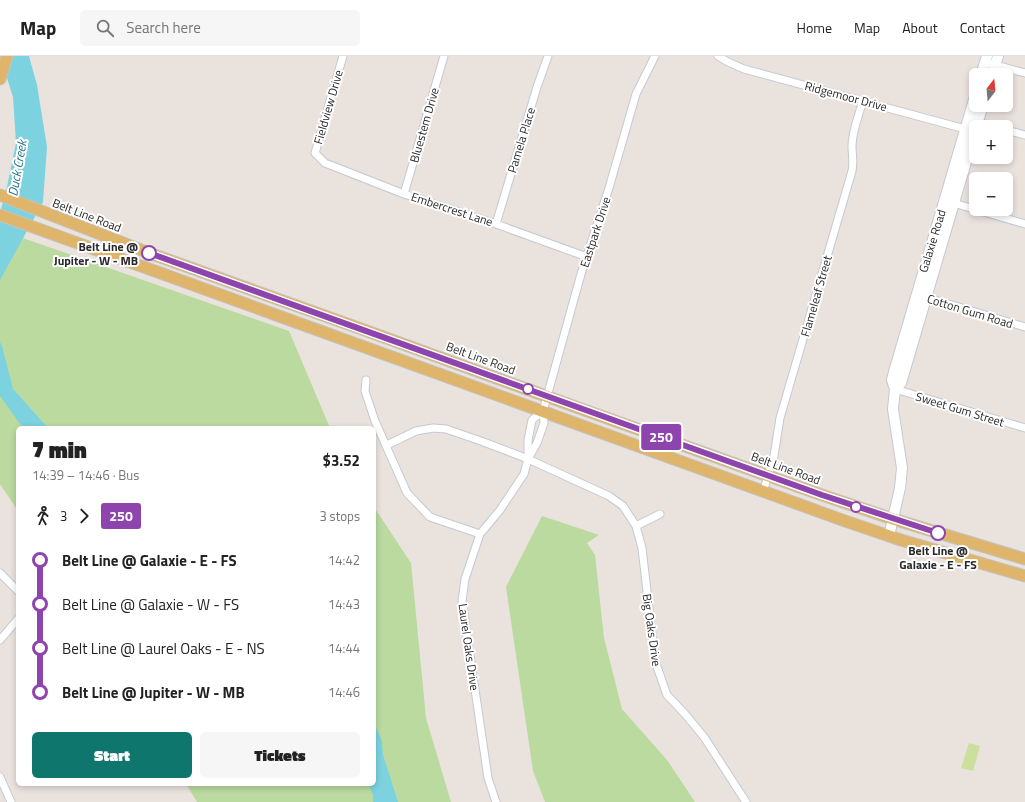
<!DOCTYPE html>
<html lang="en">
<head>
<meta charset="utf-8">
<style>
	body { margin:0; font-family:"Titillium Web",sans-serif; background:#f6f6f6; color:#222; height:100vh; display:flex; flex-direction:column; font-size:15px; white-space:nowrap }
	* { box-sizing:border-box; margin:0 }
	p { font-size:13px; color:#767676 }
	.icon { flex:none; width:22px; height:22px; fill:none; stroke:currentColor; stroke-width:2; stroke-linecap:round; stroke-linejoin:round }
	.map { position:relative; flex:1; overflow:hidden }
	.sheet { position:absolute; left:16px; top:370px; width:360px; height:360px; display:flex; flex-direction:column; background:#fff; border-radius:6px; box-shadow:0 2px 6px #0003 }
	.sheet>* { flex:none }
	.badge { padding:0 8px; border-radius:3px; font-size:14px; line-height:26px }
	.needle { width:26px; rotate:16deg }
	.tools { position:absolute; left:969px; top:12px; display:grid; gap:8px }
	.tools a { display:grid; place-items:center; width:44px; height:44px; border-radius:6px; background:#fff; box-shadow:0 2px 6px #0003; font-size:20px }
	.map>.badge { position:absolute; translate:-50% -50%; box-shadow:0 0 0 2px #fff }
	.legs { display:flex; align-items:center; gap:6px; height:44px; padding:0 16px; font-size:13px }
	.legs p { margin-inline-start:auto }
	.overview { display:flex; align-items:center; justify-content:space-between; height:68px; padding:0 16px }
	h1 { font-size:22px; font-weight:800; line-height:30px }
	.cta { display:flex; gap:8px; margin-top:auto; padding:8px 16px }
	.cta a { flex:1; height:46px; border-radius:6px; background:#0f766e; color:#fff; font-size:16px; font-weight:800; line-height:46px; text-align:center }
	.cta a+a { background:#f6f6f6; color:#222 }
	ul { padding:0 16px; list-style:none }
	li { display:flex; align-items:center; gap:14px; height:44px; font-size:15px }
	li i { display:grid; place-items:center; width:6px; height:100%; margin:0 5px; background:currentColor }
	li i::after { content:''; width:10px; height:10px; margin:-5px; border:3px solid; border-radius:50%; background:#fff }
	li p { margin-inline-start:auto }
	li:first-child i { background:linear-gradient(#0000 50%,currentColor 0) }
	li:last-child i { background:linear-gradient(currentColor 50%,#0000 0) }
	header { display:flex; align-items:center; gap:24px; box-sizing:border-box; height:56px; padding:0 20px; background:#fff; border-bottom:1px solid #e0e0e0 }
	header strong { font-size:19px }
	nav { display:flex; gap:22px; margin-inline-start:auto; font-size:14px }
	.search { width:280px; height:36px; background:#f6f6f6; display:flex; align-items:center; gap:10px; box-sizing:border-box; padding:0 14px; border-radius:6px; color:#767676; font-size:15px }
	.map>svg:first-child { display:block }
	.green { fill:#bbdaa0 }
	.pitch { fill:#cce09d }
	.water { fill:#7cd2df }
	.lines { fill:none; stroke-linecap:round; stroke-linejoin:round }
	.street-casing { stroke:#c4c9d1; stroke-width:9 }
	.secondary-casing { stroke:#c4c9d1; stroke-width:12 }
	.primary-casing { stroke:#c3c3c3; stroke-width:13 }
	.street { stroke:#fff; stroke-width:7 }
	.secondary { stroke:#fff; stroke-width:10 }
	.primary { stroke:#dfb56c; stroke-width:11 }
	.line-1-casing { stroke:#fff; stroke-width:9 }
	.line-1 { stroke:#8e44ad; stroke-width:6 }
	.stop-1-dot { fill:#fff; stroke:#8e44ad; stroke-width:2 }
	.labels { text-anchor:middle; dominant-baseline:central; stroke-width:4; stroke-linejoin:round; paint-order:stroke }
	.street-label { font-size:12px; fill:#292929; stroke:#fff }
	.stop-label { font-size:12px; font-weight:bold; fill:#292929; stroke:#fff; text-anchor:end }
	.water-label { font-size:13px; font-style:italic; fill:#1d7289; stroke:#fff }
</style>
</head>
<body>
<header>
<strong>Map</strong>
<div class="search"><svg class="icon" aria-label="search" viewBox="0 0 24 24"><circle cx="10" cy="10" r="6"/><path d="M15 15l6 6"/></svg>Search here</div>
<nav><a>Home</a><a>Map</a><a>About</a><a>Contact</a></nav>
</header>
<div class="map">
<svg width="1025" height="746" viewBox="0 0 1025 746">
	<rect width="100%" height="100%" fill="#eae2dd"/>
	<!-- green -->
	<path class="green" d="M0,174L289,275L330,372H18V455L0,428Z
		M374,451L411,507L426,662L451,746H197L186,728H374Z
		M542,460L599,479L587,487L595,499L604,582L622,653L667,704L695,746H545L533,715L506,531Z"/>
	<!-- pitch -->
	<path class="pitch" d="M969,687L980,690L973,715L961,712Z"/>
	<!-- water -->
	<path class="water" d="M0,0H29L37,29L47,91L43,146L0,224V157L7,131L16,87L13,41Z
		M0,286L2,290L13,333L48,372H23L0,340Z
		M374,670L376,671L382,685L383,699L398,746H373V739L369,728H374Z"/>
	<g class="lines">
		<defs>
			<path id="street" d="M343,0L315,97L325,107L404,138L496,168L587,201
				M718,0L728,6L744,13L969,74
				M985,6L1025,17
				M975,65L996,71
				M1006,74L1025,79
				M404,138L444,0
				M950,146L1025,168
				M496,168L537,31L548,0
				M922,240L1025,271
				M366,324L365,335L375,365L407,437L430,461L480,478
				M895,333L1025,372
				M387,389L416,375L433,372L446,373L481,385L528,403L609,440L623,450L636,470L642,492L655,605L667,639L685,658L704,681L746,746
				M528,403V384L532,364L543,355
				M763,436L774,400L780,362L852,115C854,106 852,99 852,90C852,75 859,59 863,44
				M636,470L660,458
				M0,517L18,535
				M0,584L18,563
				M0,721L11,746
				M496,746L488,722L462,545L465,523L480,478L500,454L524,418L528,403L537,387L544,367L543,355L581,218L609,132L636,38L655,0"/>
			<path id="secondary" d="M981,19L987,0
				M992,19L998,0
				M976,71L983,49
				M895,333L901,327L976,72
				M889,480L900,432L902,412L893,353L895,333L892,324L894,316L976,37"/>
			<path id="primary" d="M0,23L7,0
				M0,139L149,197L356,271L576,351L822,439L893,463L1025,503
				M0,159L845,465L901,484L1025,520"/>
		</defs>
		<!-- street casing -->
		<use href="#street" class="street-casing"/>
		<!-- secondary casing -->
		<use href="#secondary" class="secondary-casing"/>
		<!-- primary casing -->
		<use href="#primary" class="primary-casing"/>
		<!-- street -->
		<use href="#street" class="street"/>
		<!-- secondary -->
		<use href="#secondary" class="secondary"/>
		<!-- primary -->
		<use href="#primary" class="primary"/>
	</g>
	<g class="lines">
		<defs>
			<path id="line-1" d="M149,197L822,439L938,477"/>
		</defs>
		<!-- line-1 casing -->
		<use href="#line-1" class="line-1-casing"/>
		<!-- line-1 -->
		<use href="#line-1" class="line-1"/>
	</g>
	<!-- markers -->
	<g class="stop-1-dot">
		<circle cx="149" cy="197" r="7"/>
		<circle cx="528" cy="333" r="5"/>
		<circle cx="856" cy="451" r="5"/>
		<circle cx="938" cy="477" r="7"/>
	</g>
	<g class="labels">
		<!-- street labels -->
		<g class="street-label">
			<text transform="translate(846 40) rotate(15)">Ridgemoor Drive</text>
			<text transform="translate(328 51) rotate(-74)">Fieldview Drive</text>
			<text transform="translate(424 69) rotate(-74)">Bluestem Drive</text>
			<text transform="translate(521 84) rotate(-73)">Pamela Place</text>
			<text transform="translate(452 153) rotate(18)">Embercrest Lane</text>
			<text transform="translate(87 159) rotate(21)">Belt Line Road</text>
			<text transform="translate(595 176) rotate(-72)">Eastpark Drive</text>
			<text transform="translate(932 185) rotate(-73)">Galaxie Road</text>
			<text transform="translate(816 240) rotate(-74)">Flameleaf Street</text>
			<text transform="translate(970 255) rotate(17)">Cotton Gum Road</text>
			<text transform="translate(481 302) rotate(20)">Belt Line Road</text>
			<text transform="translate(960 353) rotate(17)">Sweet Gum Street</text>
			<text transform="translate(786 412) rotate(20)">Belt Line Road</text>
			<text transform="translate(652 574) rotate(82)">Big Oaks Drive</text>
			<text transform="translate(469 591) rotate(82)">Laurel Oaks Drive</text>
		</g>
		<!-- stop labels -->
		<g class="stop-label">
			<text x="138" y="190">Belt Line @<tspan x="138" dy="14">Jupiter - W - MB</tspan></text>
			<text x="938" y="494" text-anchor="middle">Belt Line @<tspan x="938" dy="14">Galaxie - E - FS</tspan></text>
		</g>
		<!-- water labels -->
		<g class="water-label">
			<text transform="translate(17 112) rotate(-80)">Duck Creek</text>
		</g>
	</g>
</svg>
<div class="tools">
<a><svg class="needle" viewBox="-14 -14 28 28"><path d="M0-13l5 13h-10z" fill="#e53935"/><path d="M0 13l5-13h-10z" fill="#767676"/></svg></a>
<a>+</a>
<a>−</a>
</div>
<b class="badge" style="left:661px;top:381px;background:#8e44ad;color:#fff">250</b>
<section class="sheet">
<div class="overview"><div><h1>7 min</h1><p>14:39 – 14:46 · Bus</p></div><b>$3.52</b></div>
<div class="legs"><svg class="icon" aria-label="walk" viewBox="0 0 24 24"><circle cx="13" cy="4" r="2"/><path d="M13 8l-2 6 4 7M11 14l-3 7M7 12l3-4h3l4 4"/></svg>3<svg class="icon" aria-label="forward" viewBox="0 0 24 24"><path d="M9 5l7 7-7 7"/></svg><b class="badge" style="background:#8e44ad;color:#fff">250</b><p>3 stops</p></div>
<ul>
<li><i style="color:#8e44ad"></i><b>Belt Line @ Galaxie - E - FS</b><p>14:42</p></li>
<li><i style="color:#8e44ad"></i><span>Belt Line @ Galaxie - W - FS</span><p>14:43</p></li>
<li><i style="color:#8e44ad"></i><span>Belt Line @ Laurel Oaks - E - NS</span><p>14:44</p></li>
<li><i style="color:#8e44ad"></i><b>Belt Line @ Jupiter - W - MB</b><p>14:46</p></li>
</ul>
<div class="cta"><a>Start</a><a>Tickets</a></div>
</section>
</div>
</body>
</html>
